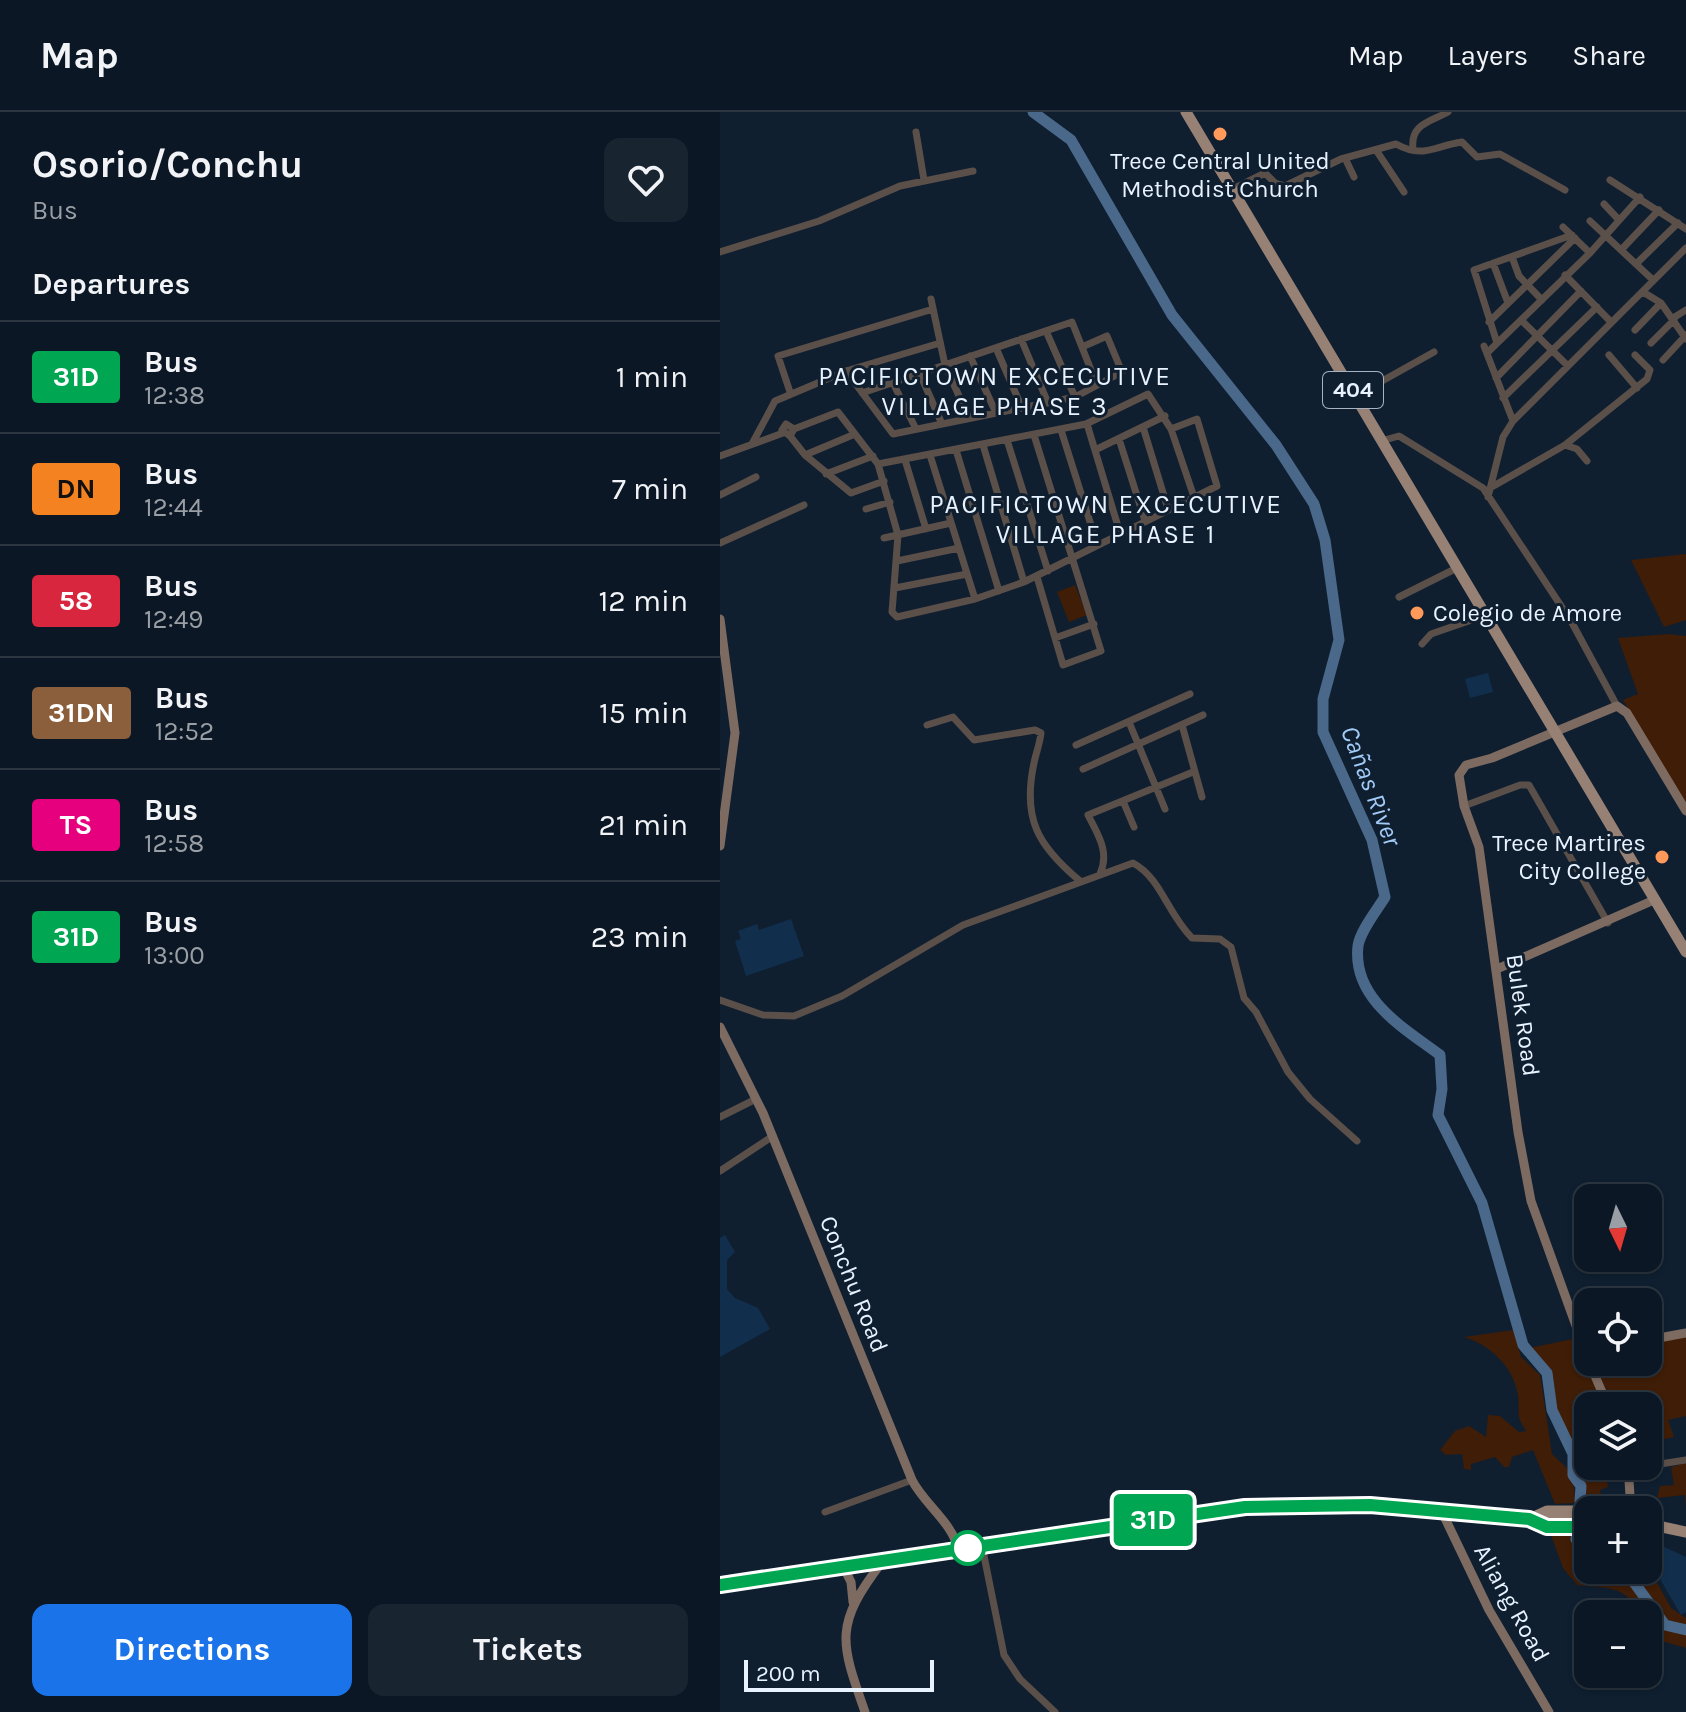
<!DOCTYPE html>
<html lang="en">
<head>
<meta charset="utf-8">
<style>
	body { margin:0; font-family:Karla,sans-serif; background:#192431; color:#f1f3f6; height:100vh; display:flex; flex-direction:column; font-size:30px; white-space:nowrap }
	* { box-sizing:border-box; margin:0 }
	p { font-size:26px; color:#9a9fa6 }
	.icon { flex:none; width:44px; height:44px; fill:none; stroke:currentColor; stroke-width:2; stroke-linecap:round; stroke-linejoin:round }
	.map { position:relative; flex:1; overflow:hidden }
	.drawer { display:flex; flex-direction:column; background:#0b1724; width:720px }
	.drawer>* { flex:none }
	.badge { padding:0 16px; border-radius:6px; font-size:28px; line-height:52px }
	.needle { width:52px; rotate:175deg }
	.tools { position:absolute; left:854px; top:1072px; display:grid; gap:16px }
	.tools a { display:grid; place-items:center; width:88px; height:88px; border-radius:16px; background:#0b1724; box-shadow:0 2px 6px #0004,0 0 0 2px #2b3641; font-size:40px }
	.scale { position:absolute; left:24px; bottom:20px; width:190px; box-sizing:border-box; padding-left:8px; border:4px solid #e8f3ff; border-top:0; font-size:22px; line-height:28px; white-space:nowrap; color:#e8f3ff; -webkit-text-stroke:6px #0f1f30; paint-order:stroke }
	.map>.badge { position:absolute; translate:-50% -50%; box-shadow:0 0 0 4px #fff }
	h2 { padding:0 32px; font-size:30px; line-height:72px }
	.round { display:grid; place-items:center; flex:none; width:84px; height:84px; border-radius:16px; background:#192431 }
	.overview { display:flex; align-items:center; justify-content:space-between; height:136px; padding:0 32px }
	h1 { font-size:38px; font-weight:700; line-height:60px }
	.action { display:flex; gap:16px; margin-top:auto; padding:16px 32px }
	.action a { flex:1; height:92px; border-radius:16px; background:#1a73e8; color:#fff; font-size:32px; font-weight:700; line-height:92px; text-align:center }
	.action a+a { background:#192431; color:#f1f3f6 }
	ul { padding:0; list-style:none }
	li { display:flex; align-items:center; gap:24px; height:112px; padding:0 32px; border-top:2px solid #2b3641 }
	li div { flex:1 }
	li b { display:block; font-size:30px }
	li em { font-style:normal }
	li .badge { min-width:88px; font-weight:700; text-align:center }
	header { display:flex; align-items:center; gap:48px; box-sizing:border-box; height:112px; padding:0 40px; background:#0b1724; border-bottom:2px solid #2b3641 }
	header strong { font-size:38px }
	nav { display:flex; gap:44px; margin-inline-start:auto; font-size:28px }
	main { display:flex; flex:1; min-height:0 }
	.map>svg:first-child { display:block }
	.green { fill:#3f1d06 }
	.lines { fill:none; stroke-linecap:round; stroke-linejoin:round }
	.river { stroke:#49688a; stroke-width:11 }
	.building { fill:#112f4d }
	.street { stroke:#5b4f49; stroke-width:7 }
	.secondary { stroke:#7d6b61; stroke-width:9 }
	.primary { stroke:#978174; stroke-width:11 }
	.line-casing { stroke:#fff; stroke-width:18 }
	.line { stroke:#00a651; stroke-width:12 }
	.poi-dot { fill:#ff9a5b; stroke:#0f1f30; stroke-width:3 }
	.stop-dot { fill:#fff; stroke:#00a651; stroke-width:4 }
	.labels { text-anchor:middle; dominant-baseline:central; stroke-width:6; stroke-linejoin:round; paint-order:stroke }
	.shield { fill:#0f1f30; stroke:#a7b3c1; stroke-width:2 }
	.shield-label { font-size:22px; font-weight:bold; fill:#e8f3ff }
	.poi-label { font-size:24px; fill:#e8f3ff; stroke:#0f1f30 }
	.street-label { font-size:24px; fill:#e8f3ff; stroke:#0f1f30 }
	.neighbourhood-label { font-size:26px; letter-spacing:2px; fill:#e8f3ff; stroke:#0f1f30 }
	.water-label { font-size:26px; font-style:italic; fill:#a2cbf7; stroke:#0f1f30 }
</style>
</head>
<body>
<header>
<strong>Map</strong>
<nav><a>Map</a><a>Layers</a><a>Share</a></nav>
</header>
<main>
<section class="drawer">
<div class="overview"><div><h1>Osorio/Conchu</h1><p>Bus</p></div><a class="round"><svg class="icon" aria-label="heart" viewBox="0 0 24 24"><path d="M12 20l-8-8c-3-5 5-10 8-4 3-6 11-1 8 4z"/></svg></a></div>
<h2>Departures</h2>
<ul>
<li><span class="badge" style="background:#00a651;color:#fff">31D</span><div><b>Bus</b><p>12:38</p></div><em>1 min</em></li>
<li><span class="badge" style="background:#f58220;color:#111">DN</span><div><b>Bus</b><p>12:44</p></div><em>7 min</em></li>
<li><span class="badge" style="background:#d7263d;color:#fff">58</span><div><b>Bus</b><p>12:49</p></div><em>12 min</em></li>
<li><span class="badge" style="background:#8b5e3c;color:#fff">31DN</span><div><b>Bus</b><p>12:52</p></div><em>15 min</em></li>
<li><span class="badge" style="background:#e6007e;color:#fff">TS</span><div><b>Bus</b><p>12:58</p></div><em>21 min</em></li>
<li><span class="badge" style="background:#00a651;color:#fff">31D</span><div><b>Bus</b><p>13:00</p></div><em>23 min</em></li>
</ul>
<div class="action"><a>Directions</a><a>Tickets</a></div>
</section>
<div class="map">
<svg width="966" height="1600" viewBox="0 0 966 1600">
	<rect width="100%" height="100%" fill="#0f1f30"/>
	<!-- green -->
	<path class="green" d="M966,442V508L944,515L911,448Z
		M355,473L367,503L349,510L337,480Z
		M949,522L966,524V694L903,588L918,582L898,526Z
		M793,1218L801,1245L820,1263L832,1342L847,1356L854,1376L855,1391L835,1392L813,1338L792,1345L789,1355H784L775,1345L751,1352V1358L744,1357L742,1342L726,1343L720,1338L735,1319L749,1314L766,1325L768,1303L780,1304L799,1320L806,1319C795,1302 800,1302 798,1283C793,1254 770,1233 744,1225Z
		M966,1225V1304L948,1308L954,1325L928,1331V1294H893L874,1250H928V1232Z
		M853,1227L884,1294H868V1354H890L893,1364L887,1365L888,1375L880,1378L883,1393L864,1392L865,1361L835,1297L831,1265L827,1254L809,1236Z
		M966,1351V1395L965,1383L937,1386L940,1374L954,1373L951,1355Z
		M868,1421V1458H928V1454L951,1496L966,1506V1536L928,1525V1502H914C914,1472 877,1476 857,1473L843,1456L831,1423Z"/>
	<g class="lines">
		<!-- river -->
		<path class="river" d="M313,0L351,28L452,203L556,333L594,392L605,428L619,528L603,587V620L652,728L665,785C657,798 640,819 638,834C632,887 684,916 720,943L722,977L718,1003L762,1091L803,1233L827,1261L832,1298L853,1342V1363L861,1374L860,1389
			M857,1421L856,1427L868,1433
			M905,1458L945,1513L966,1518"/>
	</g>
	<!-- building -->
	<path class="building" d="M768,561L773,580L750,586L745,567Z
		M71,807L84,844L26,864L15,829L21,827L18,819L37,812L39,818Z
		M5,1123L15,1140L7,1148V1177L15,1186L38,1196L50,1217L0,1245V1126Z
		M938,1432L966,1445V1500L961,1503L929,1448Z"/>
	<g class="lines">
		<!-- street -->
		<path class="street" d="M196,20L204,68
			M693,37C690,12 710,10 728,0
			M656,38L684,80
			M625,46L634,65
			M890,68L966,117
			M513,77L545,61L555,71L565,74L621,47L676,32C703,47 714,34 742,30L757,45L780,42L845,78
			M884,92L899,108
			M870,109L933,168
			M843,115L870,141
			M901,138L939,98
			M0,140L99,109L180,74L253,59
			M792,145L799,164L822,188
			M773,151L788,191
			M916,152L958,111
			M845,163L891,210
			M923,180L941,191L966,227
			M211,187L225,253L249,306
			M953,206L966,198
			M801,208L848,254
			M769,210L855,126
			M915,218L941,191
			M326,219L355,285
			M301,227L328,291
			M777,231L754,158L852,123
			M931,231L954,208
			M764,234L793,309
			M276,236L302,296
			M767,241L870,141L920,85
			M889,243L917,276
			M250,244L276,301
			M943,248L966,223
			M126,259L173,322L355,285L402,260L387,224L362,235
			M200,262L222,312
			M776,266L861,179
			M173,271L196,317
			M70,280L58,244L213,197
			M142,281L352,210L377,273
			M637,283L714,240
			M783,286L877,195
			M367,312L400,421
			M423,315L448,397
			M74,317L66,312L62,318L70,324L74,317L118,300L158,352L366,312L428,282L451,317L474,385
			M341,318L377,432
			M314,323L381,539L343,553L317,465
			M70,324L85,343L131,381L164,369
			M399,327L425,409
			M287,328L328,459
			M661,329L679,324L763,376L851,509L897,594
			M32,332L55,289L126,259L220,231
			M263,333L304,470
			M845,333L857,337L867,349
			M236,338L279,479
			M375,338L445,304
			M85,343L135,322
			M210,343L255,487
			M0,344L63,321
			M185,348L206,417
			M158,352L178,423L172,500L177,505L255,487L304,470L497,374L477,307L451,317
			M106,362L153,344
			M770,376L845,333L927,267L930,258L915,243
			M0,383L36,365
			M768,385L783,325L793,309L966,136
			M146,397L170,390
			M164,426L231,411
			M0,431L84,393
			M177,449L239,436
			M175,476L247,462
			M679,485L735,457
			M335,526L374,512
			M702,532L711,522L763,504
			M409,610L445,697
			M207,613L233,605L254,628L315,618L321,621C320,631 316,641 314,651C302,707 318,734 360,769
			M462,613L482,685
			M356,633L470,582
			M363,657L483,603
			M403,689L414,715
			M744,694L800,673H809L888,811
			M380,762C390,740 378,723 368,703L473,660
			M0,888L43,903L74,904L122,884L243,813L413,751C441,766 447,801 472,826L500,827L511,835L524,886L536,900L568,960L590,987L637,1029
			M0,1005L36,987
			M0,1059L53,1024
			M908,1357L966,1348
			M105,1400L192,1368
			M262,1434L284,1543L300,1567L335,1600"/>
		<!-- secondary -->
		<path class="secondary" d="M0,507L15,621L0,734
			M777,857L934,788
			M0,915L43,1001L192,1368C204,1392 234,1412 238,1438
			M928,1228L966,1221
			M868,1247L811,1089L798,1020L759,735L744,694L739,663L746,653L772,646L897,594L907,601L966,699
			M869,1250L888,1294
			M908,1354L911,1398
			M722,1400L769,1498L829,1600
			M124,1456L131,1470L133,1490
			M145,1600C120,1529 114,1513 162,1450"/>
		<!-- primary -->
		<path class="primary" d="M466,0L966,840
			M814,1405L827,1399H868
			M928,1412L966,1420
			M0,1473L525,1395L650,1393L770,1405L868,1407"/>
	</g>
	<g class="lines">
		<defs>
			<path id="line" d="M0,1473L525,1395L650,1393L809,1407L827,1415H868"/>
		</defs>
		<!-- line casing -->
		<use href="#line" class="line-casing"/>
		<!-- line -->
		<use href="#line" class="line"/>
	</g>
	<!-- markers -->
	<g class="poi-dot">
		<circle cx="500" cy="22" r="8"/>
		<circle cx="697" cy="501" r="8"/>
		<circle cx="942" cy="745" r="8"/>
	</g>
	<circle class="stop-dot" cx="248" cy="1436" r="16"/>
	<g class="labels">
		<!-- shield labels -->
		<rect class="shield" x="603" y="260" width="60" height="36" rx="6"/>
		<g class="shield-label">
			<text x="633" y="278">404</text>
		</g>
		<!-- poi labels -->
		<g class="poi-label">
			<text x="500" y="49">Trece Central United<tspan x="500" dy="28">Methodist Church</tspan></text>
			<text x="713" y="501" text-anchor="start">Colegio de Amore</text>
			<text x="926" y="731" text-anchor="end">Trece Martires<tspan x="926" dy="28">City College</tspan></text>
		</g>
		<!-- street labels -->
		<g class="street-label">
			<text transform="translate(803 903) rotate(82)">Bulek Road</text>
			<text transform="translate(134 1172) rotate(68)">Conchu Road</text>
			<text transform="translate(792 1491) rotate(61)">Aliang Road</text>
		</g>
		<!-- neighbourhood labels -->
		<g class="neighbourhood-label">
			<text x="275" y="264">PACIFICTOWN EXCECUTIVE<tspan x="275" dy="30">VILLAGE PHASE 3</tspan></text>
			<text x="386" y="392">PACIFICTOWN EXCECUTIVE<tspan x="386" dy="30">VILLAGE PHASE 1</tspan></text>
		</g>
		<!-- water labels -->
		<g class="water-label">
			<text transform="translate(651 674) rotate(69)">Cañas River</text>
		</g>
	</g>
</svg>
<div class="tools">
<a><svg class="needle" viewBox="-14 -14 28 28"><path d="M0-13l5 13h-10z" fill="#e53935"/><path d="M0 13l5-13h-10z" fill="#9a9fa6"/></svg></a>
<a><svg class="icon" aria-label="locate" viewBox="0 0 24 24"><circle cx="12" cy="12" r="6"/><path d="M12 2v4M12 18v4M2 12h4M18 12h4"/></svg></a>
<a><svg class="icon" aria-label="layers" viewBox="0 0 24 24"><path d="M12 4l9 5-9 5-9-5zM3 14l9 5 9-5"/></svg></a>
<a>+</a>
<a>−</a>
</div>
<div class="scale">200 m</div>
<b class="badge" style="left:433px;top:1408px;background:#00a651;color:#fff">31D</b>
</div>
</main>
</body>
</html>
